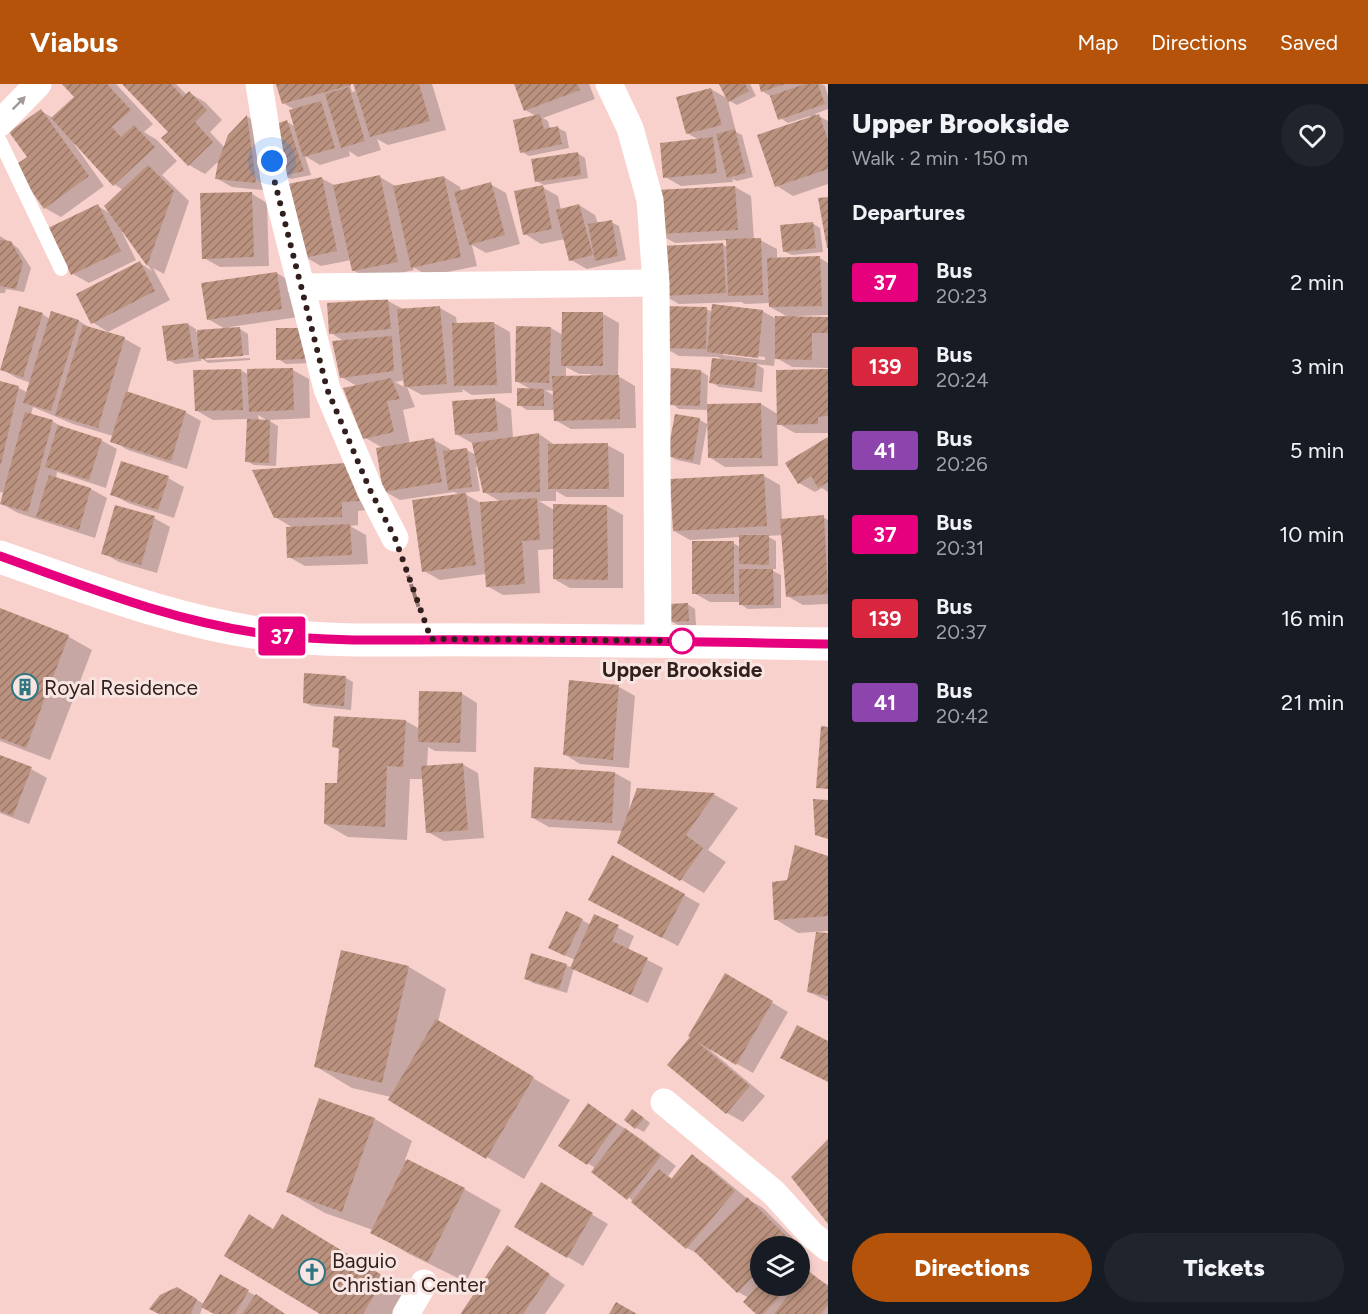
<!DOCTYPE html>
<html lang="en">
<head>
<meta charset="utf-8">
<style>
	body { margin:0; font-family:Figtree,sans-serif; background:#20242c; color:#f1f3f6; height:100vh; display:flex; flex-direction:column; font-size:22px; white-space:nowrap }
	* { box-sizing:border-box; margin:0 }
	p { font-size:20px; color:#9ea1a6 }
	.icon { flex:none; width:33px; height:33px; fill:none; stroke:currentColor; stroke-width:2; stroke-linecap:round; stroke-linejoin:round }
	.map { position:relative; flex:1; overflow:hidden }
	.side { display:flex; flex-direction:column; background:#171b24; width:540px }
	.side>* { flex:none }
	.badge { padding:0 12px; border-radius:4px; font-size:21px; line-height:39px }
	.buttons { position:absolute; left:750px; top:1152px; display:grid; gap:12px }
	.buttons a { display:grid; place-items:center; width:60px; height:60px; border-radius:50%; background:#171b24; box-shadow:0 3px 9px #0003; font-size:30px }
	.you { position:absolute; width:30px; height:30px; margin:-15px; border:4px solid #fff; border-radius:50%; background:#1a73e8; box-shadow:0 0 0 9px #1a73e833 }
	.map>.badge { position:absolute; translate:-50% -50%; box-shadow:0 0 0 3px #fff }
	h2 { padding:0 24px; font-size:22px; line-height:54px }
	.round { display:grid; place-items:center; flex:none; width:63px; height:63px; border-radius:32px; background:#20242c }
	.headline { display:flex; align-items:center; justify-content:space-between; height:102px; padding:0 24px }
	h1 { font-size:28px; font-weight:800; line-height:45px }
	.primary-button { display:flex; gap:12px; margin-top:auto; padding:12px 24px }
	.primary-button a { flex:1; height:69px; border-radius:36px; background:#b45309; color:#fff; font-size:24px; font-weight:800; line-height:69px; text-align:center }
	.primary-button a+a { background:#20242c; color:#f1f3f6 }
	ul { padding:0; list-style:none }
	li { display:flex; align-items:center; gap:18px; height:84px; padding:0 24px }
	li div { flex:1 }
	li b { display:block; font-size:22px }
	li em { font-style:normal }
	li .badge { min-width:66px; font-weight:700; text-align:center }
	header { display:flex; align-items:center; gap:36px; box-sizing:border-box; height:84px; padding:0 30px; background:#b45309; color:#fff }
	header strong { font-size:28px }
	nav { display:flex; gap:33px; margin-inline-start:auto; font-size:21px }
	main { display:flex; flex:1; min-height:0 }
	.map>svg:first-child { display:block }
	.shadow { fill:#0003; fill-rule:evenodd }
	.building { fill:url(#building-hatch) }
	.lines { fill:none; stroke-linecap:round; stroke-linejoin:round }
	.path { stroke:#967975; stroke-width:4; stroke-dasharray:6 3; stroke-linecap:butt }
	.lane { stroke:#fff; stroke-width:14 }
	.street { stroke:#fff; stroke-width:27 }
	.secondary { stroke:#fff; stroke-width:33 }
	.oneway { fill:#a29a99 }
	.line-casing { stroke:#fff; stroke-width:14 }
	.line { stroke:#e6007e; stroke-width:9 }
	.walk { stroke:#311f1d; stroke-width:6; stroke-dasharray:0 10.8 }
	.stop-dot { fill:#fff; stroke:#e6007e; stroke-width:3 }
	.labels { text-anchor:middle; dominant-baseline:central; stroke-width:6; stroke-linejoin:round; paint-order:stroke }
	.stop-label { font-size:21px; font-weight:bold; fill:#311f1d; stroke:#f8e4e1 }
	.poi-label { font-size:21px; fill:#311f1d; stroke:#f8e4e1; text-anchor:start }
</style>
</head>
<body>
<header>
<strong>Viabus</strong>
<nav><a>Map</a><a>Directions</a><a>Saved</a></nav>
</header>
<main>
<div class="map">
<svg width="828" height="1230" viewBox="0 0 828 1230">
	<defs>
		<pattern id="building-hatch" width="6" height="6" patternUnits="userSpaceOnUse" patternTransform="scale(1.5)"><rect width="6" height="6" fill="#bb927f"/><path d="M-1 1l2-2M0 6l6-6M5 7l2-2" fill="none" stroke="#997767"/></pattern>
	</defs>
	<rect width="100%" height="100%" fill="#f9d1cc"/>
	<!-- shadow -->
	<path class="shadow" d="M64,0H116L153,40L144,48L157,56L177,77L162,91L189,117L164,190L153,184L170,216L108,248L92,238L140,179L152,187L124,147L122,148L136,176L89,199L73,190L98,122L111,130L123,106L114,100L75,58L74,60L104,102L61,133L45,124L30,73L41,27L53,34L76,13Z
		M124,0H176L187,11L189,9L205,18L222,36L210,48L225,64L229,52L248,33L263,42L272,107L232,103L216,94L220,76L205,90L189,81L170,48Z
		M277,0H350L352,8L355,7L353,0H432L446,46L388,61L377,55L381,66L358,73L349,67L350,72L320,81L305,72L311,91L291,95L284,91L287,38L296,43L295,26L283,19Z
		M516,0H589L595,15L543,34L548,37L550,45L558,44L566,48L569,64L529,72L522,68L538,33L525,26Z
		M720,0H750L756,12L737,21L728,16L736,48L742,51L753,93L737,97L732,95L733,98L681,102L665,93L699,56L687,49L711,5L728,15Z
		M760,0H821L825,2L828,12V25L815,30L828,37V100L793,112L777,102L811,34L810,32L788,39L780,34L772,13L762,7Z
		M577,69L585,74L588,94L544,101L536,97Z
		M380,93L397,103L444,93L460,103L461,108L490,100L506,109L520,160L486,169L472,161L477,182L428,192L413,183L414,186L369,196L353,186L351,176L321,182L305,173L321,94L336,102Z
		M542,103L558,112L561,126L579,121L595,131L598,140L611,138L619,142L626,176L587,185L571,176L565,155L541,160L525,150Z
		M735,103L751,112L754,156H760L777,165V175L820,174L828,179V231L797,232V234L828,235V284L792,283L775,273L774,282L756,280L764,285L762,308L719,303L711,298L724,277L718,273L679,272L663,263L706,225L713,228L762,227L777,235L790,234L770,223V219L745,220L741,218L679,220L663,211L723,161L727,163V156L675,159L659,150ZM723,268L765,273V276L723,271Z
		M251,109L267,119L269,182L220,183L204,174Z
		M812,139L820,144L823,168L792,171L784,167Z
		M0,152L18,164L31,184L24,208L6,205L5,209H0Z
		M277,189L293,199L298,233L230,243V246L240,245L248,250L249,271L206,273V276L250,274V276L208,279L201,274V277L176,280L168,276L188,240L196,245V248L227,246L208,235Z
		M388,217L405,226L440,224L456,233L457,240L494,239L510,248L512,309L472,311L462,305L463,308L422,311L407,303L415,323L403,326L410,360L434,356L450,365L451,368L467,366L476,371L472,359L456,350L495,316L511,325L513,354L539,350L555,361H607L624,370V413H566L556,407V417H539L554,426L607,422L623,431V504H570L554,495V465L538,466L540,509L503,511L487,502L486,490L440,496L424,487L460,411L454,408L400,416L384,407L383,364L364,353L357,302L341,293L345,258L331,249ZM405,296L406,304L395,298ZM479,382L484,408L501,418L481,419L463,409L480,407L476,383Z
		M42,230L50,235L79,237L92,245L125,255L141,264L127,309L185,328L201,337L187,385L128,366L112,357L113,352L73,340L33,323L31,331L52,337L66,345L101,356L117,365L106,404L57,388L56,394L91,405L107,414L95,454L18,429L2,420L4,409L0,408V299L19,304L28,309L31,299L17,294L1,285Z
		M603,230L619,239L618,292L635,302L636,344L571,345L555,336V326H527L519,321L532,306L516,297L518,243L551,244L563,251ZM566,283L579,290H591V293H566ZM545,306L554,307V312Z
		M277,246L312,279L286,280L278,275Z
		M241,286L249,291L293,286L309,295L310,334L268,336L278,342L276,382L254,381L247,377L248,335L213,336L197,327ZM258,331L268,337H259Z
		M701,287L708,292L707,321L761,320L779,331L828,287V349H795L777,339L778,382L725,383L709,373V342H707L700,381L677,376L669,372L700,336L709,341L708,326L679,325L672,320Z
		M828,355V408L822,404L815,408L799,399Z
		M346,380L376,425L358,427V441L350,442L366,451L368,480L305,482L289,473L295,445L275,433Z
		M764,392L780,401L782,436L823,433L828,436V520L803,521L787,512L783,451L767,452L776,457V485H769L781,491V524L748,525L740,520V518H710L694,509L733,459L740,463V453L690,456L674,447Z
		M168,394L184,403L174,434L128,419L112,410Z
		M116,423L154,434L170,443L157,489L119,478L103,469Z
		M687,520L695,525L696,541H678L671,537Z
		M0,526L69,553L92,566L50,676L0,657Z
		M346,594L353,598L351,626L312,622L304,618Z
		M619,603L635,612L629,684L580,680L564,670Z
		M461,609L477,619L476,668L435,667L428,663L427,683L462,680L478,689L484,754L444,757L428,748L424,695H410L407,756L348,753L325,740L339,701L340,666L334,662L406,637L420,645Z
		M0,672L31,685L47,694L29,740L0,729Z
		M615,689L631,698L629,728L638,706L715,711L738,724L708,766L726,778L704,809L618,759L623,747L549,743L533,734Z
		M828,773V847L798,849L775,835L788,797Z
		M684,811L700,820L678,862L606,824Z
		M595,832L634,852L628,866L663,884L648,919L574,884L567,909L533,899L525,894L566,881L572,884L575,876L558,868L582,836L591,841Z
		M828,851V917L809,908Z
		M409,883L446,905L438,938L570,1016L524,1095L390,1015L391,1013L352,1004L315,982Z
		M725,891L788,928L753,989L711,965L710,966L765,1012L743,1038L727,1029L692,953Z
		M320,1016L375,1035L412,1057L405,1076L464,1105L501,1126L466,1198L409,1170L372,1148L373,1146L325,1129L288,1108Z
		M589,1021L641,1055L676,1082L668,1092L673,1095L692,1072L708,1082L749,1116L763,1124L804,1165L800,1170V1162H760V1202H800V1198L807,1188L828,1201V1230H758L749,1214L738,1208L702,1172L687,1164L595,1084L561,1061Z
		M640,1031L650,1039L644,1048L636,1044Z
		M541,1100L608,1140L583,1182L516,1142Z
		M305,1145L408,1208L394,1230H323L274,1146Z
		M507,1163L565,1201L545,1230H465Z
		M221,1192L272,1221L285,1230H217L203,1222L200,1230H161L177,1204L204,1220Z"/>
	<!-- building -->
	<path class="building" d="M62,0H107L131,26L112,43L121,53L134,41L155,63L113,102L51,34L74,13Z
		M122,0H171L183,13L189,7L207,26L195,38L213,58L188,82L161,54L168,48Z
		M276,0H351V1L282,20Z
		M354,0H419L430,37L370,53Z
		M514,0H577L580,6L524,27Z
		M719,0H745L749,7L728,18Z
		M759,0H785L761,8Z
		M805,0H818L825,20L778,36L770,12Z
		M349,3L365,57L341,64L325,10Z
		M711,4L722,41L686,50L676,13Z
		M321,17L335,64L303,73L289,26Z
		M41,25L89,92L44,125L14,82L27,73L9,48Z
		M540,30L544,45L558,42L562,60L520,69L513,36Z
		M819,30L828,56V85L775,103L757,51Z
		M247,31L256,99L215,95L218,78L228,51Z
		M287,36L304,87L282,92L276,40Z
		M735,45L746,89L727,94L716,50Z
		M713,53L717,89L663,94L660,59Z
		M578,68L581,91L535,98L531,75Z
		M148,81L174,107L147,182L104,122Z
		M380,91L398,178L352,187L333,101Z
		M444,92L461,173L411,184L393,102Z
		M322,93L337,167L304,174L288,100Z
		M491,98L505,151L469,161L454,108Z
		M543,101L552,145L523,151L514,107Z
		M735,102L738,146L658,150L655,106Z
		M252,108L254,173L202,175L200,109Z
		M828,113V164H827L818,114Z
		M98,120L121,167L71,191L48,144Z
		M579,120L593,171L569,177L556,126Z
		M612,136L618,172L595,177L588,140Z
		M813,138L816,164L783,168L780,141Z
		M761,154L763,211L728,212L726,155Z
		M0,156L11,157L23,179L16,205L0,202Z
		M723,159L726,209L662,212L660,162Z
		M820,172L822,222L769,223L767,174Z
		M140,177L155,207L91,240L76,210Z
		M277,188L282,225L207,236L201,199Z
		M388,215L391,245L329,250L327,219Z
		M712,220L763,226L758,274L707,268Z
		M19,222L43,229L23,293L0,286Z
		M440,222L447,300L404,303L397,225Z
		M662,222L707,223L706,265L662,264Z
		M51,227L79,236L51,327L23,319Z
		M562,228H603V282H561Z
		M775,232L828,233V249H812V276L775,275Z
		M494,238L497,301L454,302L452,239Z
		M188,239L194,273L167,277L162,242Z
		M83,241L125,253L98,344L55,331Z
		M516,242L551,243L549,299L515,298Z
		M240,243L243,272L199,275L197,246Z
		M276,244H304L305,275L276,276Z
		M392,252L394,287L340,294L332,257Z
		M712,274L757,279L754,304L709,299Z
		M293,284L294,326L249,328L247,285Z
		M671,284L701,286L700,322L670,321Z
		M241,285L243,326L195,327L193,286Z
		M828,285V332L818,333V340L777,341L776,286Z
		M619,291L620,335L554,337L552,292Z
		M391,294L400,315L387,317L394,348L363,355L343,304Z
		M0,297L19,302L1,380H0Z
		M517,304L544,305V322H517Z
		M126,307L186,327L171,377L110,358Z
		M495,314L498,347L455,351L452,317Z
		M761,319L762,374H708L707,320Z
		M25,328L53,336L28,428L0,420Z
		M675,330L700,334L693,377L667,372Z
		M247,335L270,336L269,379L245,378Z
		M58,341L102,355L89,396L45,383Z
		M539,349L540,408L483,409L472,359Z
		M828,353V398L818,404L811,392L798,400L785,379Z
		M434,354L442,398L383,408L376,364Z
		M608,359L609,405H548V360Z
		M467,364L472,403L448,406L443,367Z
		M121,377L169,392L158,426L110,411Z
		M346,379L360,417L342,418V433L274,434L252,386Z
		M764,390L767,442L673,447L670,395Z
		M49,391L91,404L79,446L36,433Z
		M466,409L476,481L422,488L412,416Z
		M537,414L540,456L522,457L525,500L486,503L480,418Z
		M553,420L607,421L608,496L553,495Z
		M115,421L155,432L141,481L101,470Z
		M824,431L828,510L786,513L780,435Z
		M350,440L352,471L287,474L286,443Z
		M739,451H769V481L739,480Z
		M692,457H734V510H692Z
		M739,485H773L774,521H739Z
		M688,519L689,537L669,538L668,520Z
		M0,524L69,551L26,664L0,654Z
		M304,589L346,592L344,622L303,619Z
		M569,596L619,601L613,676L563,671Z
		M419,607L462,608L460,659L418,658Z
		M334,632L406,636L403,683L387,682L385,743L324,740L325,699H337L339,664L332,663Z
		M821,642L828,643V705L816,704Z
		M0,671L32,683L13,732L0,727Z
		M463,679L468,746L426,749L421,682Z
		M534,683L615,688L612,739L531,734Z
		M637,704L715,709L686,751L703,764L680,797L617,759Z
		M813,715L828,716V755L815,751Z
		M795,761L828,772V832L774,836L772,798L787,796Z
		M612,771L685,810L662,854L588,816Z
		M566,827L583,835L565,872L548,864Z
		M594,830L619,841L612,857L648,874L631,911L570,884Z
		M816,848L828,849V912L807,908Z
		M341,866L409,882L382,999L314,983Z
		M531,869L567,880L559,905L524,895Z
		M725,889L773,917L736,981L696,957L750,1002L726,1030L667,981L690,953L688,952Z
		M436,935L534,993L486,1075L388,1016Z
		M797,941L828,957V998L780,974Z
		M319,1014L375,1034L342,1128L286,1108Z
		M588,1019L617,1040L587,1081L558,1062Z
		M632,1025L644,1034L635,1045L624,1036Z
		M625,1044L661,1072L627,1116L591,1088Z
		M828,1055V1140L791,1093Z
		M692,1070L735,1107L686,1165L631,1118L659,1085L671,1095Z
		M407,1075L465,1104L428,1178L370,1149Z
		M541,1098L593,1129L567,1174L514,1143Z
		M747,1113L789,1155L782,1162H760V1185L737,1209L694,1167Z
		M249,1130L273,1145L282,1130L385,1193L363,1230H320L224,1172Z
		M507,1161L550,1190L523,1230H462L461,1229Z
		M807,1186L828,1202V1221L821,1230H774L795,1202H800V1196Z
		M220,1190L249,1206L235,1230H214L201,1223Z
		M760,1199V1202H790L763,1230H756L743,1218Z
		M177,1203L197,1215L191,1230H159L149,1225L160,1211Z
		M256,1210L285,1230H242Z
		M616,1218L637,1230H609Z"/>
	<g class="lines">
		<!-- path -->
		<path class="path" d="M405,483L419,524"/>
		<!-- lane -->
		<path class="lane" d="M0,57L61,185"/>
		<!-- street -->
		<path class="street" d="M259,0L274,95L327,305L370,406L395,454
			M609,0L630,44L650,116L656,199L658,557
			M0,39L38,0
			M301,203L656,199
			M664,1018L774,1109L812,1151L828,1164
			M406,1230L424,1199"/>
		<!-- secondary -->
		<path class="secondary" d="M0,473C89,504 180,540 274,551C343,559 414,555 483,556C598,556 713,558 828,560"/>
	</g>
	<!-- one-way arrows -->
	<defs><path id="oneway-solid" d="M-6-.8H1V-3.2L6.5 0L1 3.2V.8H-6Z" transform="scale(1.5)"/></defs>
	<use class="oneway" href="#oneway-solid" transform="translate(19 19) rotate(-45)"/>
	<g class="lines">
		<defs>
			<path id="line" d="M0,472C89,504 180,540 274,551C342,559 411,555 478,556C595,556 711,558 828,560"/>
		</defs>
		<!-- line casing -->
		<use href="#line" class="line-casing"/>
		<!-- line -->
		<use href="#line" class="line"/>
		<!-- walk -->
		<path class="walk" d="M272,77L274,95L327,305L370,406L395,454L431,555L682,557"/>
	</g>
	<!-- icons -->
	<defs>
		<symbol id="building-ring" viewBox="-11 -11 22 22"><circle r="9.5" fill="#f8e4e1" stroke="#2f7780" stroke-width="1.5"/><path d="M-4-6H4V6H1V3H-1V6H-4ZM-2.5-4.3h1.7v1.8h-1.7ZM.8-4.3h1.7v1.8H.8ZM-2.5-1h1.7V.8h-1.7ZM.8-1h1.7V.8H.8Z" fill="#2f7780"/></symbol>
		<symbol id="church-ring" viewBox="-11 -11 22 22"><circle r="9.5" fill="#f8e4e1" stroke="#2f7780" stroke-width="1.5"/><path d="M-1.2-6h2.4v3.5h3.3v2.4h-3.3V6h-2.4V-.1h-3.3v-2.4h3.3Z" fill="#2f7780"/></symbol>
	</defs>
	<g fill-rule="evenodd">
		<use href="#building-ring" x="10" y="588" width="30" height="30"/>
		<use href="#church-ring" x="297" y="1173" width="30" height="30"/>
	</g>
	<!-- markers -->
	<circle class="stop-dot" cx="682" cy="557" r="12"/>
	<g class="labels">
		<!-- stop labels -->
		<g class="stop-label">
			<text x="682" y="585">Upper Brookside</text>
		</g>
		<!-- poi labels -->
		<g class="poi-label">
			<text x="44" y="603">Royal Residence</text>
			<text x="332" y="1176">Baguio<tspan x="332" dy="24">Christian Center</tspan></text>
		</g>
	</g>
</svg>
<div class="buttons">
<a><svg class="icon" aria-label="layers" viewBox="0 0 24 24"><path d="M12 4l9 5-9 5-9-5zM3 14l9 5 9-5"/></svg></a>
</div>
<div class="you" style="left:272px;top:77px"></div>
<b class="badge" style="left:282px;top:552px;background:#e6007e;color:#fff">37</b>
</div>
<section class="side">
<div class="headline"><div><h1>Upper Brookside</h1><p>Walk · 2 min · 150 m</p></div><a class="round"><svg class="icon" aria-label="heart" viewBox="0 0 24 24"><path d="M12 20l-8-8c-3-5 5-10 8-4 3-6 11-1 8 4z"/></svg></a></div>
<h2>Departures</h2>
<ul>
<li><span class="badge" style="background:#e6007e;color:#fff">37</span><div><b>Bus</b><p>20:23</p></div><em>2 min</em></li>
<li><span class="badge" style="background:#d7263d;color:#fff">139</span><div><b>Bus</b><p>20:24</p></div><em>3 min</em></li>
<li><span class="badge" style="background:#8e44ad;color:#fff">41</span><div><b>Bus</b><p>20:26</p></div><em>5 min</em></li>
<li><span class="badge" style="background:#e6007e;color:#fff">37</span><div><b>Bus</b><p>20:31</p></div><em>10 min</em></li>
<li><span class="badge" style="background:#d7263d;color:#fff">139</span><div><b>Bus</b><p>20:37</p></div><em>16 min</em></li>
<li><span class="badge" style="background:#8e44ad;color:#fff">41</span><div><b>Bus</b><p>20:42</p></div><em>21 min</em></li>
</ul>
<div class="primary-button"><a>Directions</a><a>Tickets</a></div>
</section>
</main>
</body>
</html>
